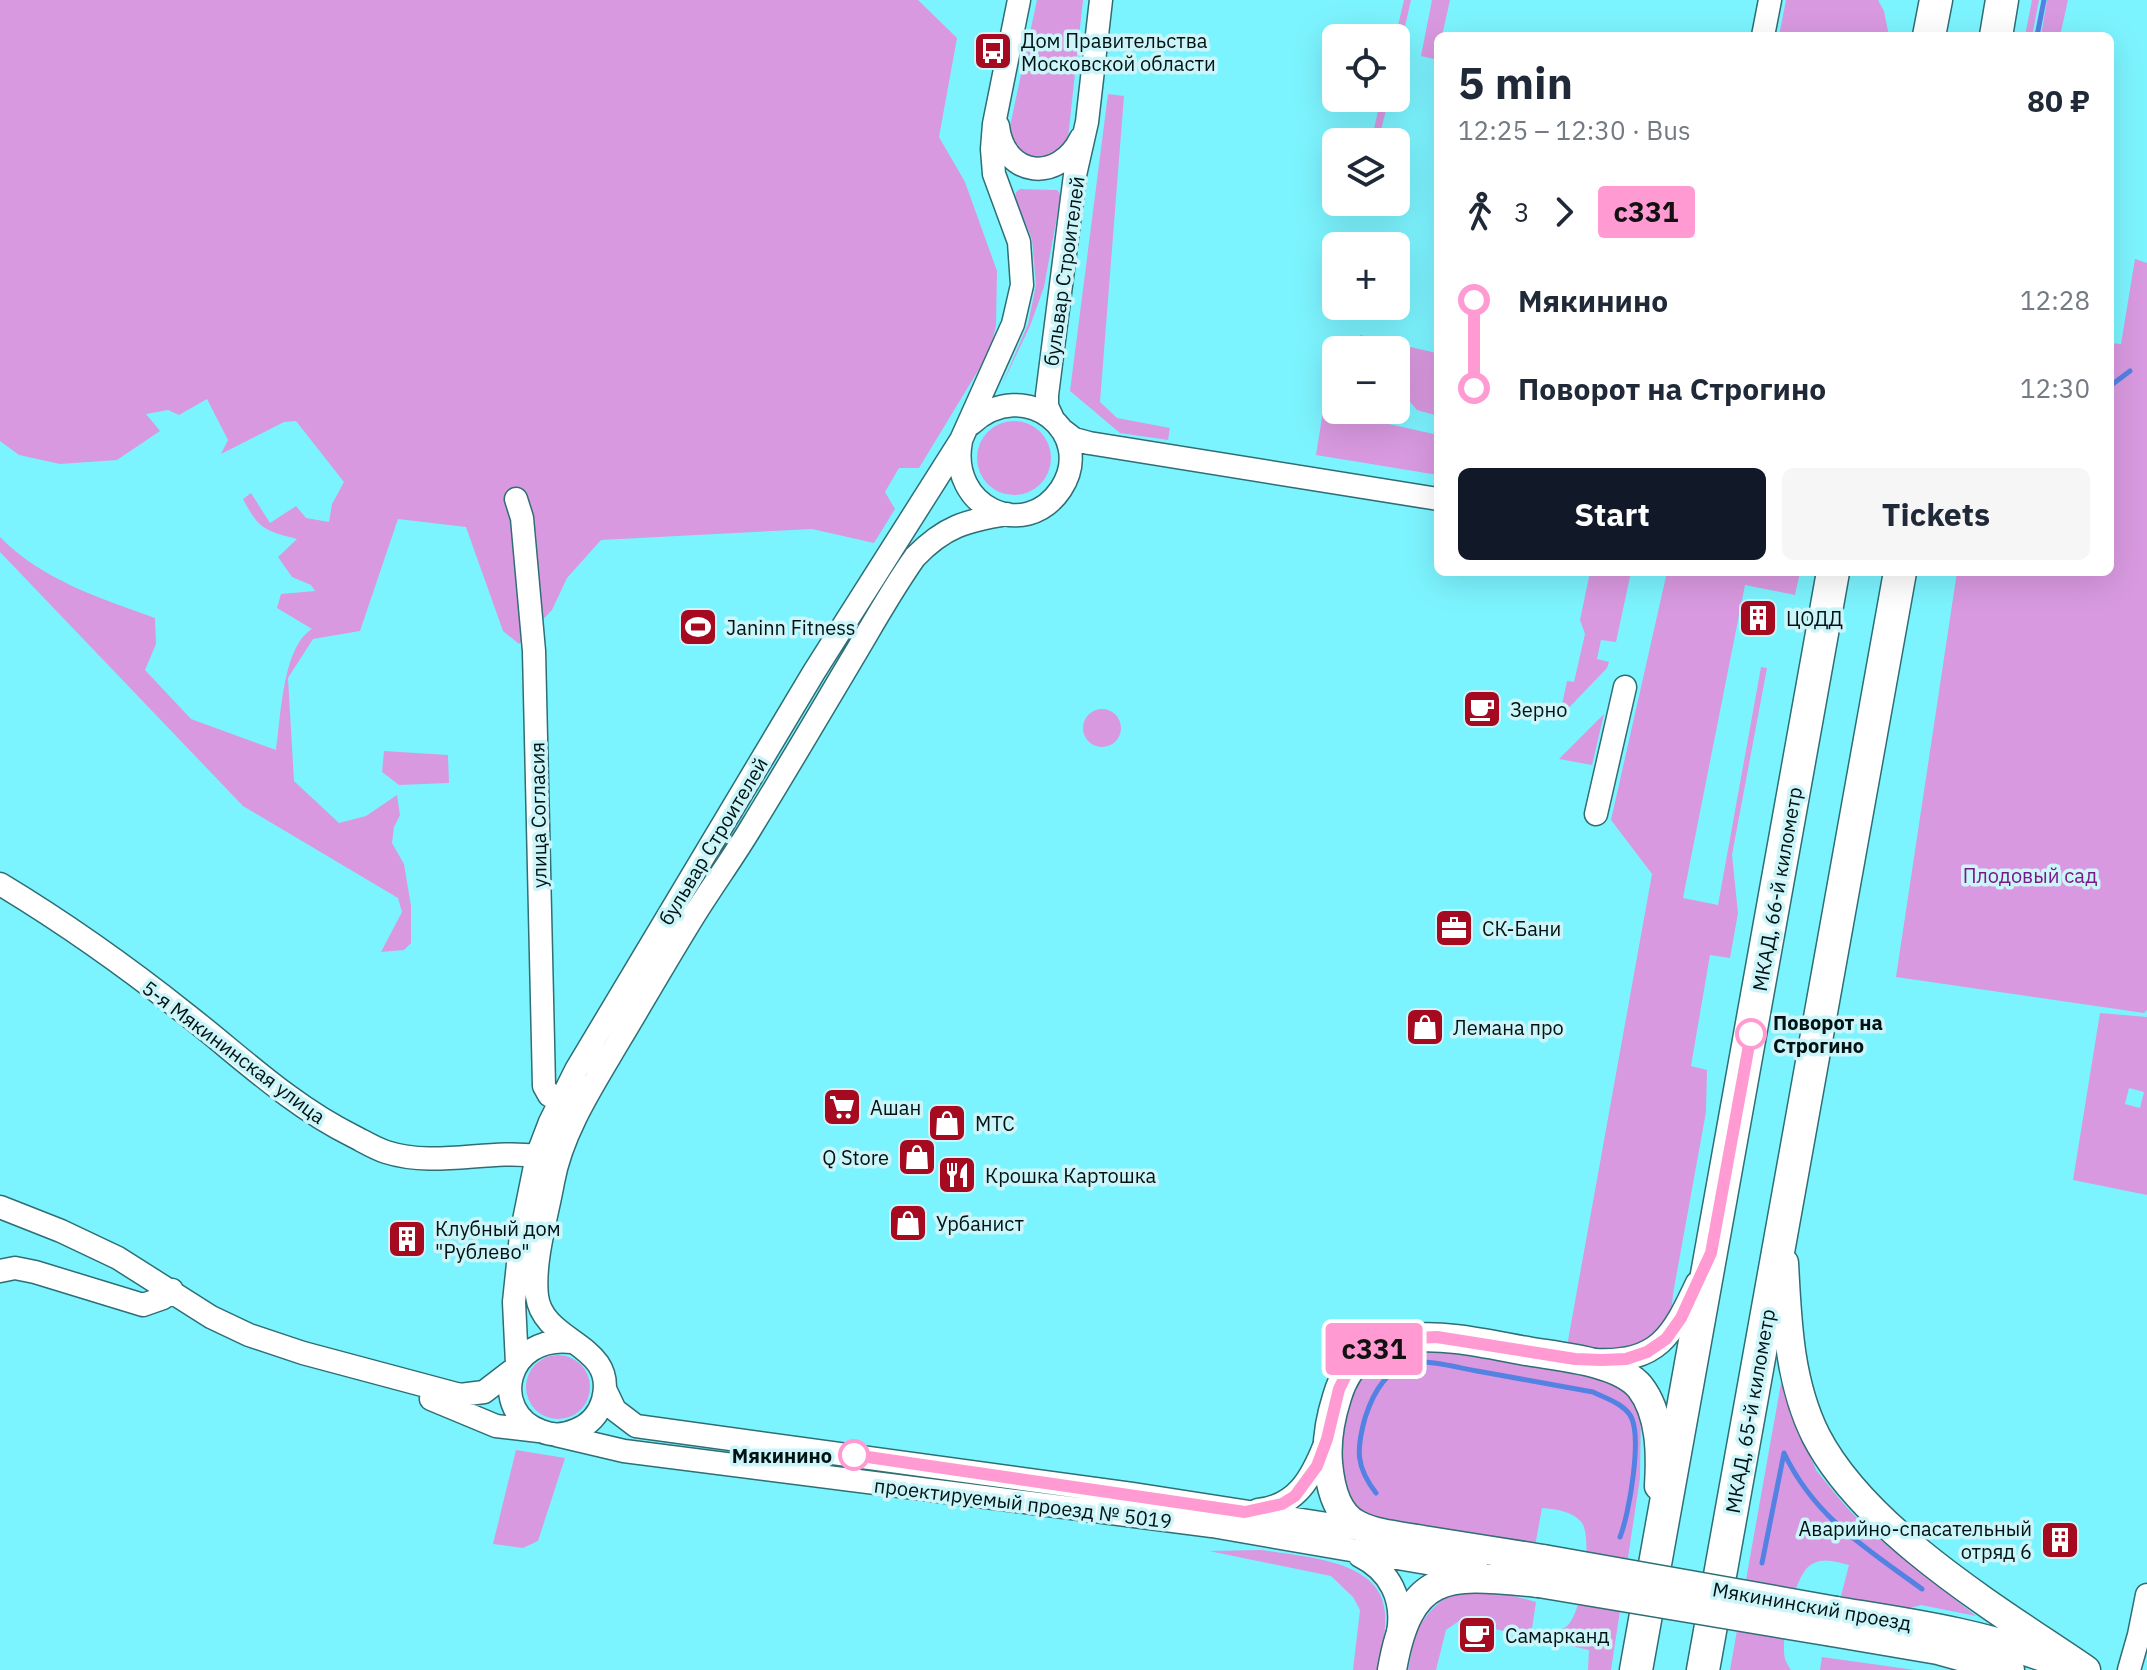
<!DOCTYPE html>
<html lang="en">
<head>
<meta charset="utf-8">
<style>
	body { margin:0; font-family:"IBM Plex Sans",sans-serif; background:#f6f6f7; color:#1f2937; height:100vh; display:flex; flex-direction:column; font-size:30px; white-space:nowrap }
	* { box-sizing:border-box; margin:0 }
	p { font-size:26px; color:#747a83 }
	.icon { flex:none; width:44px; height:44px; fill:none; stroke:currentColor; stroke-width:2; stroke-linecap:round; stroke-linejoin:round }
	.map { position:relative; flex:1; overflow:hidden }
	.side { position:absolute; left:1434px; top:32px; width:680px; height:544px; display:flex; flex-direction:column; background:#fff; border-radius:12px; box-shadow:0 8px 32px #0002 }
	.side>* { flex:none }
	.badge { padding:0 16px; border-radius:6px; font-size:28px; line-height:52px }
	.tools { position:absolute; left:1322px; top:24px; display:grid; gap:16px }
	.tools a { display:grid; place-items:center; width:88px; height:88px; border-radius:12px; background:#fff; box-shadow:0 8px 32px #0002; font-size:40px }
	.map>.badge { position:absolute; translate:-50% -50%; box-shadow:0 0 0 4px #fff }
	.legs { display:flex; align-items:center; gap:12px; height:88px; padding:0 24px; font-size:26px }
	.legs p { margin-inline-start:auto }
	.headline { display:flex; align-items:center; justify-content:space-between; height:136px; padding:0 24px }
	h1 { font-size:44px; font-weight:700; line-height:60px }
	.action { display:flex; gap:16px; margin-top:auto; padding:16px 24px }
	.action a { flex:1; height:92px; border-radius:12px; background:#111827; color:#fff; font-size:32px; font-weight:700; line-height:92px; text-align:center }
	.action a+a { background:#f6f6f7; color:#1f2937 }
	ul { padding:0 24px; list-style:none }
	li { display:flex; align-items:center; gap:28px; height:88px; font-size:30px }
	li i { display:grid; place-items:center; width:12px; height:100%; margin:0 10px; background:currentColor }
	li i::after { content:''; width:20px; height:20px; margin:-10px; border:6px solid; border-radius:50%; background:#fff }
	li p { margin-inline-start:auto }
	li:first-child i { background:linear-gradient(#0000 50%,currentColor 0) }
	li:last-child i { background:linear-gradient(currentColor 50%,#0000 0) }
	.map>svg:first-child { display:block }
	.green { fill:#d999e0; fill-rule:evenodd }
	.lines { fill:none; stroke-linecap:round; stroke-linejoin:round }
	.stream { stroke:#5482e2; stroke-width:5 }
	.minor-casing { stroke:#2e6e74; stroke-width:25 }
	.major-casing { stroke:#2e6e74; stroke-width:31 }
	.highway-casing { stroke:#2e6e74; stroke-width:35 }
	.minor { stroke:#fff; stroke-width:22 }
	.major { stroke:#fff; stroke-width:28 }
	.highway { stroke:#fff; stroke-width:32 }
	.major-bridge-casing { stroke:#2e6e74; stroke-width:31; stroke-linecap:butt }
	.major-bridge { stroke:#fff; stroke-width:28 }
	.line-1-casing { stroke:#fff; stroke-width:18 }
	.line-1 { stroke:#ff9ad2; stroke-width:12 }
	.stop-1-dot { fill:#fff; stroke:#ff9ad2; stroke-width:4 }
	.labels { text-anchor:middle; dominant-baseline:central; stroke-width:7; stroke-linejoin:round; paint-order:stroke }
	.poi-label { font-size:20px; fill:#001214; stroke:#cbf5f9; text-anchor:start }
	.street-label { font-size:20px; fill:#001214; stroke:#cbf5f9 }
	.park-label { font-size:20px; fill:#7b1787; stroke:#cbf5f9 }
	.stop-label { font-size:20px; font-weight:bold; fill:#001214; stroke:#cbf5f9; text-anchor:start }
</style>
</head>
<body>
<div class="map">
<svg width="2147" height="1670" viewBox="0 0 2147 1670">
	<rect width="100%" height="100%" fill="#7cf4ff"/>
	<!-- green -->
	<path class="green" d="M0,0H918L957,38L939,137L965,182L997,271L996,326L990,351L919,468H899L885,492L895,509L874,543L812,529L601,540L567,578L552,610L519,644L503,631L466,527L398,519L360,631L313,639L288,678L294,781L339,823L366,816L397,795L400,815L394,827L392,843L404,864L411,906V943L404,950L381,952L402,912L398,898L243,806L0,552V537C42,580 100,598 155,618L156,644L145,670L191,719L276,750C281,719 282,647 312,629L277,608L281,594L315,591L311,585L292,577L278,557L297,539C263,530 259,529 243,499L251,493L270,523L296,506L306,518L329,522L332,504L344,482L296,421L284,422L221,454L228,440L207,399L179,415L168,410L146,414L160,431L117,460L60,464L19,455L0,441Z
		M1037,0H1083L1067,147L1058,157L1031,162L1010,143V126Z
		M1404,0H1411L1396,66L1395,38Z
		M1432,0H1450L1442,36H1438V60L1421,56Z
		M1786,0H1878L1884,11L1889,36H1779Z
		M2032,0H2039L2032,36H2025Z
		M2047,0H2068L2060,36H2041Z
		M1108,94L1124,96L1100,402L1117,418L1170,428L1168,440L1120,433L1070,391Z
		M1381,98H1389L1378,142H1371Z
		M1020,189L1057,190L1061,195L1044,287L1030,326L1001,387L1028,324L1036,285L1032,239L1015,199L1016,192Z
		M2135,259L2147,263V1010L2144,1013L1896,977L1957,572H2110V343L2121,344Z
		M1360,335L1436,353L1438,416L1417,410L1410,402L1409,375L1396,372V350H1360Z
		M1334,343L1339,350H1336V410H1344V414L1438,435V475L1316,455Z
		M977 458a37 37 0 1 1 74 0a37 37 0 1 1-74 0Z
		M1590,572H1631L1616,642L1601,640L1597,659L1609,662L1607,668L1562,715L1560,714L1567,681L1574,682L1585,634L1580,620Z
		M1667,572H1800L1795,595L1745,585L1683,898L1718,905L1761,667L1767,668L1732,855L1738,913L1730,958L1710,955L1691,1066L1707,1070L1706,1112L1673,1294L1671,1317C1635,1354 1617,1353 1567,1346L1652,874L1611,820Z
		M1083 728a19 19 0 1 1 38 0a19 19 0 1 1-38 0Z
		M1604,714L1592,765L1559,759Z
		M384,751L448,755L449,783L399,785L382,772Z
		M2100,1013L2147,1017V1195L2073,1180ZM2129,1088L2144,1092L2140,1108L2125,1104Z
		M1427,1346L1593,1374L1616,1382L1641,1407L1640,1478L1611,1670H1588L1589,1650L1459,1621L1446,1630L1436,1670H1408L1418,1620L1423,1621C1452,1577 1491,1590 1536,1602L1531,1635C1542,1634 1558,1634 1567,1626C1582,1613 1593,1540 1582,1523C1573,1511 1555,1509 1542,1508L1534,1552L1386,1526L1348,1506L1337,1463L1349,1399L1359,1380L1372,1362Z
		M526 1387a32 32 0 1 1 64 0a32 32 0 1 1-64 0Z
		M1781,1383L1816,1470L1842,1502L1868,1530L1976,1616L1921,1605L1902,1610L1841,1596L1849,1565C1836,1562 1824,1557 1812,1564C1794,1573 1780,1641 1785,1659C1786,1662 1789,1667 1791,1670H1730Z
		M516,1450L565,1458L538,1541L523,1548L493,1544Z
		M1262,1550C1302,1557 1383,1559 1385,1614C1386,1632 1382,1652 1381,1670H1353L1360,1610L1353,1597L1331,1576L1209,1551Z
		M1822,1657L1915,1670H1820Z"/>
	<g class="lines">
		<!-- stream -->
		<path class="stream" d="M2037,36L2044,0
			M2110,386L2130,371
			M1376,1493C1356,1467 1356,1450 1365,1418C1372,1396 1385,1370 1410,1363C1427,1359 1459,1368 1477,1371C1516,1378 1554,1385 1593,1392C1605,1398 1622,1403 1630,1415C1643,1435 1629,1515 1620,1537
			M1762,1563L1784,1453C1815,1518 1866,1548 1922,1589"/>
		<defs>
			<path id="minor" d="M1763,36L1770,0
				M998,126C1004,178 1059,183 1081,138
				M1053,419L1047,406V395L1075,175L1087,122L1101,0
				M1061,429L1074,439L1089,443L1438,499
				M961,441C948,507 1025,543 1061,489C1097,434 1025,374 971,424
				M516,499L522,518L534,651L544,1086L549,1095L569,1107
				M1596,814L1625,687
				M0,884C63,922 128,968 186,1014C240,1056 290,1105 353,1136C363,1141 374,1148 386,1152C436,1168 487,1149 537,1156
				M0,1207L61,1231L118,1258L211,1317L249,1335L303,1353L460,1395L484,1392L514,1369
				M0,1271L15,1268L35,1272L143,1305L163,1298L172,1290
				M572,1342C505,1334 489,1412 541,1431C552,1436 565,1435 576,1430C589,1425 599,1414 603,1400C618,1343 543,1344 537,1296C533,1262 547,1216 553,1182C562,1132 593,1085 619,1041C643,1001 666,961 690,922C710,889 733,858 752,826C787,769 821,711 855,654C874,622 893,588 915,557C945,526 966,521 1007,514
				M1594,1360C1659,1363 1672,1336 1697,1283
				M517,1364L514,1302L521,1235L537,1156L550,1122L576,1070L814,672L961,440L1013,324L1022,285L1019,242L994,174L992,149L994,124L1019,0
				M605,1389L615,1410L636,1426L1132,1494L1366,1530
				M431,1399L496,1426L539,1431
				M556,1435L624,1451L1212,1526L1479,1572
				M1258,1510C1297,1506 1312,1477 1325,1444
				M1360,1556C1390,1571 1404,1599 1398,1633
				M2129,1670L2139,1635L2147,1595"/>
			<path id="major" d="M1784,1263C1787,1321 1789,1382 1816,1436C1865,1531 1998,1610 2086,1670
				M1543,1559C1503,1553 1463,1546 1423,1540C1402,1536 1378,1535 1358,1525C1336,1515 1330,1485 1328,1463C1326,1439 1330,1419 1337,1397C1363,1309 1466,1341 1532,1352C1563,1357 1619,1362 1640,1387C1661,1414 1661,1454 1659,1486
				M1836,1611C1909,1623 1984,1633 2053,1661
				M1832,1632L1938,1650L2010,1670
				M1392,1670C1410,1566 1451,1575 1539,1583"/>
			<path id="highway" d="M1929,36L1936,0
				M1996,36L2002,0
				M1636,1670L1833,572
				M1703,1670L1900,572"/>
		</defs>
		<!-- minor casing -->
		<use href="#minor" class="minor-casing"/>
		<!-- major casing -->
		<use href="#major" class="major-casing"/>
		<!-- highway casing -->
		<use href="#highway" class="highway-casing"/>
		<!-- minor -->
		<use href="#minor" class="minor"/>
		<!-- major -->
		<use href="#major" class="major"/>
		<!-- highway -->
		<use href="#highway" class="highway"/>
		<defs>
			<path id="major-bridge" d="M1543,1559L1836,1611
				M1539,1583L1832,1632"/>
		</defs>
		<!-- major-bridge casing -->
		<use href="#major-bridge" class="major-bridge-casing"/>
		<!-- major-bridge -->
		<use href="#major-bridge" class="major-bridge"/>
	</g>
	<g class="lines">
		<defs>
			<path id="line-1" d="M854,1455L1245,1512L1282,1504L1295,1496L1317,1466L1327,1439L1339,1389L1348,1371L1359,1357L1395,1339L1437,1337L1575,1359L1602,1360L1626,1359L1647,1352L1666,1339L1681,1318L1711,1253L1751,1034"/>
		</defs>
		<!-- line-1 casing -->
		<use href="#line-1" class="line-1-casing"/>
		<!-- line-1 -->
		<use href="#line-1" class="line-1"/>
	</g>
	<!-- icons -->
	<defs>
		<symbol id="bus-square" viewBox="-11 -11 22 22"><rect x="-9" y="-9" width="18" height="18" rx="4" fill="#a50a21" stroke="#cbf5f9"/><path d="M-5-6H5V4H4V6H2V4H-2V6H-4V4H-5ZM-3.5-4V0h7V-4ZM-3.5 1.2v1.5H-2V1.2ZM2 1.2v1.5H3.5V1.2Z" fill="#fff"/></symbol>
		<symbol id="building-square" viewBox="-11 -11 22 22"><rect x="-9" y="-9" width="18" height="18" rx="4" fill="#a50a21" stroke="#cbf5f9"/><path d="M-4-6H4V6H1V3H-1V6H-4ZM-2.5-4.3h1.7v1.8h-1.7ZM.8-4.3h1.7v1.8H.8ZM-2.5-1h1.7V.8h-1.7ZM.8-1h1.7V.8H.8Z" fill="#fff"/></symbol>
		<symbol id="stadium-square" viewBox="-11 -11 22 22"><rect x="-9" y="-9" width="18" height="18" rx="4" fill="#a50a21" stroke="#cbf5f9"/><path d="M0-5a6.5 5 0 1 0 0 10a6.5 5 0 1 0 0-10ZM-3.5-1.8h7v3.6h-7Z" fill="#fff"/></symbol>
		<symbol id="cafe-square" viewBox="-11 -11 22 22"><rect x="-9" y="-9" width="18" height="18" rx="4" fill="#a50a21" stroke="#cbf5f9"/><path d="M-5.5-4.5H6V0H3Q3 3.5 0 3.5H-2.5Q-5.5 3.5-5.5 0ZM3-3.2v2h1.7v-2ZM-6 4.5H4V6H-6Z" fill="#fff"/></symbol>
		<symbol id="office-square" viewBox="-11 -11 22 22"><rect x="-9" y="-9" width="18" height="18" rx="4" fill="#a50a21" stroke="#cbf5f9"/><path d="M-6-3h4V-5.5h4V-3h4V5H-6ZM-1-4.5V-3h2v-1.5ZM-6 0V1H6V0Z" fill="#fff"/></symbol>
		<symbol id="shop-square" viewBox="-11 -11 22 22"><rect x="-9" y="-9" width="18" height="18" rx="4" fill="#a50a21" stroke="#cbf5f9"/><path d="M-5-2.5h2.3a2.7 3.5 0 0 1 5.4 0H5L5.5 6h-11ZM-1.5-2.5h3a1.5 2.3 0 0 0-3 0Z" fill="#fff"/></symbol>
		<symbol id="supermarket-square" viewBox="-11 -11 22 22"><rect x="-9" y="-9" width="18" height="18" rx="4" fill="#a50a21" stroke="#cbf5f9"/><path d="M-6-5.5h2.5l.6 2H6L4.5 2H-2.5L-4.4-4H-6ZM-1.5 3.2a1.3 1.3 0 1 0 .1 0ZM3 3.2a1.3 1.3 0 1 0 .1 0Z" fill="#fff"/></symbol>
		<symbol id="restaurant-square" viewBox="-11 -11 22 22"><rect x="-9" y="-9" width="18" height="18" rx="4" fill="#a50a21" stroke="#cbf5f9"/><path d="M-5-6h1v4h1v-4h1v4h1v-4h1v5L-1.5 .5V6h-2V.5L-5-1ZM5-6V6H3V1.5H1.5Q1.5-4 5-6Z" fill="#fff"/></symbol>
	</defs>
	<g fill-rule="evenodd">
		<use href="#bus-square" x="971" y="29" width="44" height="44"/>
		<use href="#building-square" x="1736" y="596" width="44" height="44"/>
		<use href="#stadium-square" x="676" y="605" width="44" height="44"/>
		<use href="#cafe-square" x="1460" y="687" width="44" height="44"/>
		<use href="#office-square" x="1432" y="906" width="44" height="44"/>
		<use href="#shop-square" x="1403" y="1005" width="44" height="44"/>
		<use href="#supermarket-square" x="820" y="1085" width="44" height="44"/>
		<use href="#shop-square" x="925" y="1101" width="44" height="44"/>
		<use href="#shop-square" x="895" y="1135" width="44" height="44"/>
		<use href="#restaurant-square" x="935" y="1153" width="44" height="44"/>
		<use href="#shop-square" x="886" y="1201" width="44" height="44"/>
		<use href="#building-square" x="385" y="1217" width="44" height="44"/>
		<use href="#building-square" x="2038" y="1518" width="44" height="44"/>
		<use href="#cafe-square" x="1455" y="1613" width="44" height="44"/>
	</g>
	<!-- markers -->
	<g class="stop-1-dot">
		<circle cx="1751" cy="1034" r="14"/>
		<circle cx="854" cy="1455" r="14"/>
	</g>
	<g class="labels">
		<!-- poi labels -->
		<g class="poi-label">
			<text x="1021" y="40">Дом Правительства<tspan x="1021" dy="23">Московской области</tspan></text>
			<text x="1786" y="618">ЦОДД</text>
			<text x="726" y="627">Janinn Fitness</text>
			<text x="1510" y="709">Зерно</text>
			<text x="1482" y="928">СК-Бани</text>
			<text x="1453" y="1027">Лемана про</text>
			<text x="870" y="1107">Ашан</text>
			<text x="975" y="1123">МТС</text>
			<text x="889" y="1157" text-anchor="end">Q Store</text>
			<text x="985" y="1175">Крошка Картошка</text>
			<text x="936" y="1223">Урбанист</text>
			<text x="435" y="1228">Клубный дом<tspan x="435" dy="23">"Рублево"</tspan></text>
			<text x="2032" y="1528" text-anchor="end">Аварийно-спасательный<tspan x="2032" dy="23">отряд 6</tspan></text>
			<text x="1505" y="1635">Самарканд</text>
		</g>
		<!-- street labels -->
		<g class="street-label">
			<text transform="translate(1064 271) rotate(-82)">бульвар Строителей</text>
			<text transform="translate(538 815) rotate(-91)">улица Согласия</text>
			<text transform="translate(713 841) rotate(-59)">бульвар Строителей</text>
			<text transform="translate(1777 889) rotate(-80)">МКАД, 66-й километр</text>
			<text transform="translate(234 1052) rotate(37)">5-я Мякининская улица</text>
			<text transform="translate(1750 1411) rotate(-80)">МКАД, 65-й километр</text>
			<text transform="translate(1023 1503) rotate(7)">проектируемый проезд № 5019</text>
			<text transform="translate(1812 1606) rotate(10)">Мякининский проезд</text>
		</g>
		<!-- park labels -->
		<g class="park-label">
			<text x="2030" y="875">Плодовый сад</text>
		</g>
		<!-- stop labels -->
		<g class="stop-label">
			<text x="1773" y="1022">Поворот на<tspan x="1773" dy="23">Строгино</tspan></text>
			<text x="832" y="1455" text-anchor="end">Мякинино</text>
		</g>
	</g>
</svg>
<div class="tools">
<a><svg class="icon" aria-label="locate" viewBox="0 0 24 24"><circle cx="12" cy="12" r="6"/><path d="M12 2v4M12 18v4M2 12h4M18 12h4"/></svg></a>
<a><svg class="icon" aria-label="layers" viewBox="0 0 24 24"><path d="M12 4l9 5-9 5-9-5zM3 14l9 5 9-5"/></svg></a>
<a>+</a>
<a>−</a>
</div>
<b class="badge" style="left:1374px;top:1349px;background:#ff9ad2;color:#111">с331</b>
<section class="side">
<div class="headline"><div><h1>5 min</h1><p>12:25 – 12:30 · Bus</p></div><b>80 ₽</b></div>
<div class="legs"><svg class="icon" aria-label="walk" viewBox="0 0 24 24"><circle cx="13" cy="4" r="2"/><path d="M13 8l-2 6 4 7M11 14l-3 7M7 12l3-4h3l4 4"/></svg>3<svg class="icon" aria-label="forward" viewBox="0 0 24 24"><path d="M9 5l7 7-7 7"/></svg><b class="badge" style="background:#ff9ad2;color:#111">с331</b></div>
<ul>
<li><i style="color:#ff9ad2"></i><b>Мякинино</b><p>12:28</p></li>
<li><i style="color:#ff9ad2"></i><b>Поворот на Строгино</b><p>12:30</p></li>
</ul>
<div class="action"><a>Start</a><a>Tickets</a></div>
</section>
</div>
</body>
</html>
